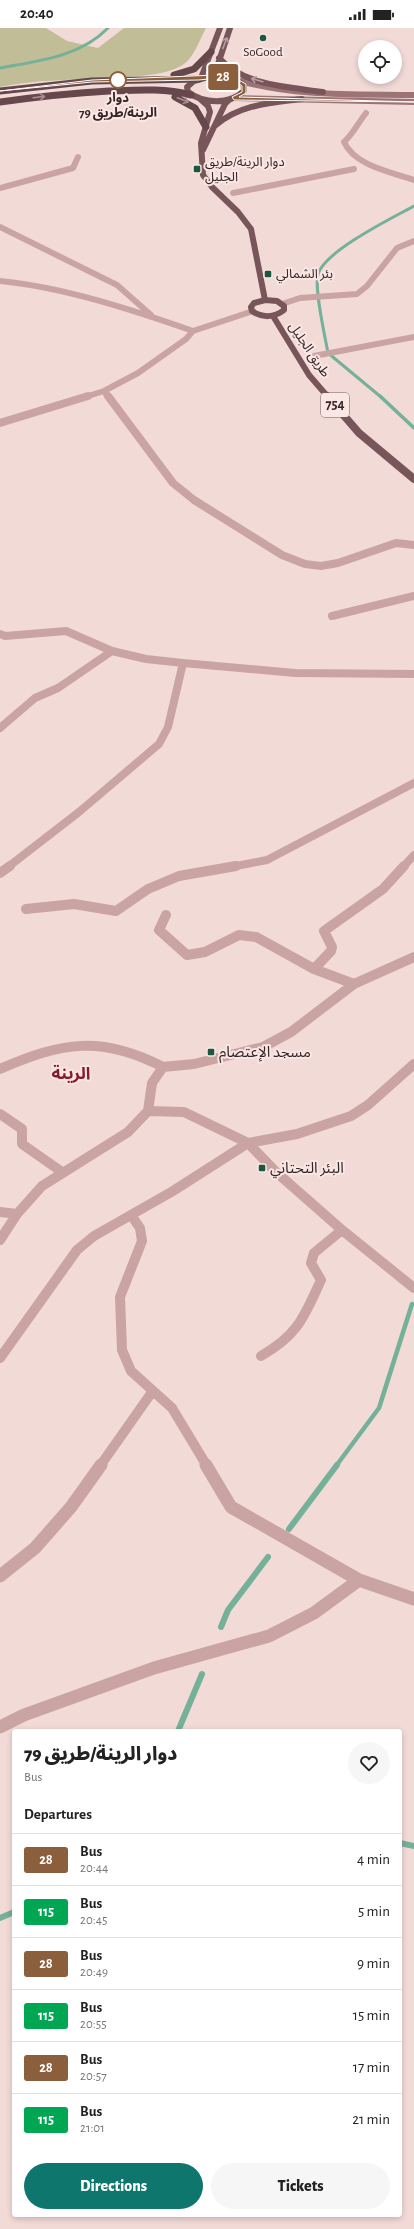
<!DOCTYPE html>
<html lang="en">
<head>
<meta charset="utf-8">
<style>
	body { margin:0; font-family:"Alegreya Sans","Noto Sans Arabic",sans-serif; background:#f6f6f6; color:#222; height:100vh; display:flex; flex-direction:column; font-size:15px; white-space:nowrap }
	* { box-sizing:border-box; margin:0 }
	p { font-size:13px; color:#767676 }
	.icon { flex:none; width:22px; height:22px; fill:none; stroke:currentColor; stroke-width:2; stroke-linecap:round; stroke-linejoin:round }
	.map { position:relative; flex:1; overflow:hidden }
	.details { position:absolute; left:12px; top:1701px; width:390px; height:488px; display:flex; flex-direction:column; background:#fff; border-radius:4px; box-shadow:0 2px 6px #0003 }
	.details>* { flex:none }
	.badge { padding:0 8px; border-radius:3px; font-size:14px; line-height:26px }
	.fabs { position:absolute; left:358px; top:12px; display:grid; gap:8px }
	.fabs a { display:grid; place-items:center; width:44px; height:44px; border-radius:50%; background:#fff; box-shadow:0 2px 6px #0003; font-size:20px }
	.map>.badge { position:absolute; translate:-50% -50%; box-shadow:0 0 0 2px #fff }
	h2 { padding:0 12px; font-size:15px; line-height:36px }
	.round { display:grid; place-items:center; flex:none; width:42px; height:42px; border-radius:21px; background:#f6f6f6 }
	.headline { display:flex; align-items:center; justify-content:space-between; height:68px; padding:0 12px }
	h1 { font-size:19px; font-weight:800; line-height:30px }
	.action { display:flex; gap:8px; margin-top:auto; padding:8px 12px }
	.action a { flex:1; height:46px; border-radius:24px; background:#0f766e; color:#fff; font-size:16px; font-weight:800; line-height:46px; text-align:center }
	.action a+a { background:#f6f6f6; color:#222 }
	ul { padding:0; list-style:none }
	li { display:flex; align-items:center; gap:12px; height:52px; padding:0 12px; border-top:1px solid #e0e0e0 }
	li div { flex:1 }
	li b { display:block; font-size:15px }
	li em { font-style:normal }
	li .badge { min-width:44px; font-weight:700; text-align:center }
	.status { display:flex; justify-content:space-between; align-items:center; height:28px; padding:0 20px; background:#fff; direction:ltr }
	.status svg { height:11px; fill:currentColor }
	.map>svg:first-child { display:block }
	.green { fill:#c1bd97 }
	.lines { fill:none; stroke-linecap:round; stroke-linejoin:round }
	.stream-far3 { stroke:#75b099; stroke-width:3 }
	.stream-far2 { stroke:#75b099; stroke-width:3.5 }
	.stream-far1 { stroke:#75b099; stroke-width:4.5 }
	.stream { stroke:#75b099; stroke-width:6 }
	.minor-far3 { stroke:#caa4a3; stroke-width:6 }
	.minor-far2 { stroke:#caa4a3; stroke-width:8 }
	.minor-far1 { stroke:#caa4a3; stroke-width:10 }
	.minor { stroke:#caa4a3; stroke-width:13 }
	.secondary { stroke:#9d7476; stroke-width:6 }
	.primary-far1 { stroke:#775558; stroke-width:6 }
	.primary { stroke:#775558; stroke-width:8 }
	.trunk { stroke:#66484c; stroke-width:7 }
	.oneway { stroke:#b89e9e }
	.oneway2 { stroke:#a98f90 }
	.line { fill:#8b5e3c; stroke:#fff }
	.poi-dot { fill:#195741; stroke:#fae6e3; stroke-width:1.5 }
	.stop-dot { fill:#fff; stroke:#8b5e3c; stroke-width:2 }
	.labels { text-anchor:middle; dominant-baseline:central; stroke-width:4; stroke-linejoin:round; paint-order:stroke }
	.far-poi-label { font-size:13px; fill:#342527; stroke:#fae6e3; text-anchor:start }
	.far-stop-label { font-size:13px; font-weight:bold; fill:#342527; stroke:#fae6e3 }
	.far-street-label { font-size:13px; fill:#342527; stroke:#fae6e3 }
	.shield { fill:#fae6e3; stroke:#6f5f5f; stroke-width:1 }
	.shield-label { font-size:14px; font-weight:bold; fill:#342527 }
	.poi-label { font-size:15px; fill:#342527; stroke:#fae6e3; text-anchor:start }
	.quarter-label { font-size:17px; font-weight:bold; fill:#861b2f; stroke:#fae6e3 }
</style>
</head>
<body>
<div class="status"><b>20:40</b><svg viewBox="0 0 49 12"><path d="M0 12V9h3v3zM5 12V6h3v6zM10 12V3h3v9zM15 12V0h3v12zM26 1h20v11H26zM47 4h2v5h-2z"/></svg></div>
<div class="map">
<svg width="414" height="2201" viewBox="0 0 414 2201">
	<rect width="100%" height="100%" fill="#f2dad7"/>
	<!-- green -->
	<path class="green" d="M0,0H46L67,13L98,20L124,0H206C200,11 194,29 184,36C164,50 126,48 103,50C69,52 34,52 0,59Z"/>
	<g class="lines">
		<!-- stream-far3 -->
		<path class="stream-far3" d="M0,40C38,33 80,29 108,0
			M381,369L328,325C325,308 314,261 318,246C325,223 392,190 414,178"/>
		<!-- stream-far2 -->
		<path class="stream-far2" d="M380,368L414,400"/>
		<!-- stream-far1 -->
		<path class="stream-far1" d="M336,1438L379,1380L412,1276"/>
		<!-- stream -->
		<path class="stream" d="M289,1501L337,1437
			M221,1599L228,1582L268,1529
			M178,1703L202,1646
			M400,1815L414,1818
			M0,1890L14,1884"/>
		<!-- minor-far3 -->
		<path class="minor-far3" d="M366,85C358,95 353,106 344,114C355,138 391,144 414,152
			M0,160L73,140L78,129
			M233,165L354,141
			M0,199L117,257L151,287
			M0,253C63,259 133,282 193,303
			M282,276L300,270L357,266L367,258L397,220L414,213
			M314,328L414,309
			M104,363L108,369
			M85,369L104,363L138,345L186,311L193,303L253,283"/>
		<!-- minor-far2 -->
		<path class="minor-far2" d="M108,368L173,455L194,472L282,527L305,536L321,538L338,535L396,515L414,517
			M0,395L88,368
			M332,588L414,568
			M0,606L5,608L66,603L112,623
			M0,700L35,670L58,660L112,623L146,631L183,635
			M8,839L79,784L159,716L168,699L183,635L295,645L414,646
			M231,839L267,832L414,755
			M403,839L414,827"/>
		<!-- minor-far1 -->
		<path class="minor-far1" d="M0,845L10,838
			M26,881L74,876L116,883L148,861L179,848L236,838
			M166,887L159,902L187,927L205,924L239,907L256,909L314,941L354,956
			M314,941L331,923L332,919L324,903L383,861L404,838
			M163,1039L194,1036L263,1019L291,1004L354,956L414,929
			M0,1041C62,1014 101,1007 163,1039L152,1055L148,1083L128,1104L42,1158L17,1186L0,1212
			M148,1083L184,1084L248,1115L276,1144L342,1202L414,1260
			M0,1086L22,1101V1116L62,1144
			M0,1184L17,1186
			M131,1187L140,1200L142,1213L120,1269L122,1322L131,1343L172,1380L207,1438
			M261,1328C298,1307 304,1289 321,1252L311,1235L314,1225L342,1202
			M0,1330L77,1222L94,1208L173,1163L248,1115L297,1106L351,1088L368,1077L414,1036
			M100,1438L152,1364"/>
		<!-- minor -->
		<path class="minor" d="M206,1437L231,1479L359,1552L414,1571
			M0,1548L35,1520L71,1479L101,1437
			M0,1699L24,1687L154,1640L269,1608L314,1585L359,1552"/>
		<!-- secondary -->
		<path class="secondary" d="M237,52C295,69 354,66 414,67
			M234,70L414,74"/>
		<!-- primary-far1 -->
		<path class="primary-far1" d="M219,30C244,58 288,59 323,64
			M208,49C221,48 233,49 244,57V63C229,77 204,76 188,64L187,59L194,53Z
			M201,50L220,0
			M229,50L217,39L230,0
			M199,70L208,78L210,84L201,115L203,147L212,159L238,184L251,201L265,272
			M216,97C241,76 271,75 302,71
			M203,122L225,76L230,71
			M265,272L277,273L284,278V282C274,290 262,290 252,283L251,279L254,275Z
			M273,288L309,347L328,369"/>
		<!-- primary -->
		<path class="primary" d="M327,368L359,405L414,451"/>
		<!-- trunk -->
		<path class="trunk" d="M174,47L194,41L211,24
			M0,63L92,53L199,51
			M175,69L195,80L206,99
			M0,74C36,69 73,65 109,63C137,62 164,60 191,67"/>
	</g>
	<!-- one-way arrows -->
	<defs><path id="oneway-shaft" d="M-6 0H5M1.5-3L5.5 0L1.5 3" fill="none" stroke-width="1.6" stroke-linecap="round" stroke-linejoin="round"/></defs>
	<g class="oneway">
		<use href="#oneway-shaft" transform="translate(225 15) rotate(-69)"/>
		<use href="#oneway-shaft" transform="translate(257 52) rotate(-164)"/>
	</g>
	<g class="oneway2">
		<use href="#oneway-shaft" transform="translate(39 69) rotate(-7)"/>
		<use href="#oneway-shaft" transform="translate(183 72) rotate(21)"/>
	</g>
	<!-- line -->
	<path class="line" d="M217,47L235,50L246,56V65L239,69L414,74L234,72L232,69L242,64V58L233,52L217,50L199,52L92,54L0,63L92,52Z"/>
	<!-- markers -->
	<g class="poi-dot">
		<circle cx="263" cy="10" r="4"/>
		<rect x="193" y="137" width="8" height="8" rx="2"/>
		<rect x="264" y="242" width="8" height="8" rx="2"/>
		<rect x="207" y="1020" width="8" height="8" rx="2"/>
		<rect x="258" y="1136" width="8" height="8" rx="2"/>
	</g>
	<circle class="stop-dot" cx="118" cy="52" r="8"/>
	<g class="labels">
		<!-- far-poi labels -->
		<g class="far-poi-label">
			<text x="263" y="24" text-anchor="middle">SoGood</text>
			<text x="205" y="134">دوار الرينة/طريق<tspan x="205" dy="15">الجليل</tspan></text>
			<text x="276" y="246">بئر الشمالي</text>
		</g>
		<!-- far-stop labels -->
		<g class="far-stop-label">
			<text x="118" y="70">دوار<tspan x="118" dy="15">الرينة/طريق 79</tspan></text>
		</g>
		<!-- far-street labels -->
		<g class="far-street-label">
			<text transform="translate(309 322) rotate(56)">طريق الجليل</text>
		</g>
		<!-- shield labels -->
		<rect class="shield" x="321" y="365" width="28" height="24" rx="3"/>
		<g class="shield-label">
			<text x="335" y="377">754</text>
		</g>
		<!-- poi labels -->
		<g class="poi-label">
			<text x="219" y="1024">مسجد الإعتصام</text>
			<text x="270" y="1140">البئر التحتاني</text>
		</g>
		<!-- quarter labels -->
		<g class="quarter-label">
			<text x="71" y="1045">الرينة</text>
		</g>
	</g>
</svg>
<div class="fabs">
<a><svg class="icon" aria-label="locate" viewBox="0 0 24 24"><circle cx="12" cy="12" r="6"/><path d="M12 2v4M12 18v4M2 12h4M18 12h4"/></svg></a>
</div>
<b class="badge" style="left:223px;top:49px;background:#8b5e3c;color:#fff">28</b>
<section class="details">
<div class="headline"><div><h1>دوار الرينة/طريق 79</h1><p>Bus</p></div><a class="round"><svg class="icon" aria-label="heart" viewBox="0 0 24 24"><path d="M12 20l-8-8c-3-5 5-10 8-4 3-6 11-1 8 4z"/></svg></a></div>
<h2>Departures</h2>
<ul>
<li><span class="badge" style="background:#8b5e3c;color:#fff">28</span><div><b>Bus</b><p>20:44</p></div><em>4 min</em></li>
<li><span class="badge" style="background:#00a651;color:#fff">115</span><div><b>Bus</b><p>20:45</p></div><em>5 min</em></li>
<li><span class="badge" style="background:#8b5e3c;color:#fff">28</span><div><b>Bus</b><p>20:49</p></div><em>9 min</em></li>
<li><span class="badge" style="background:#00a651;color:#fff">115</span><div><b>Bus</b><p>20:55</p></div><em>15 min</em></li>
<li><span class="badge" style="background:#8b5e3c;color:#fff">28</span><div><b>Bus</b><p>20:57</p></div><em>17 min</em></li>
<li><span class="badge" style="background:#00a651;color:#fff">115</span><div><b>Bus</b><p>21:01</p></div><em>21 min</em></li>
</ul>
<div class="action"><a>Directions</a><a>Tickets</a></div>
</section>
</div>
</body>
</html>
